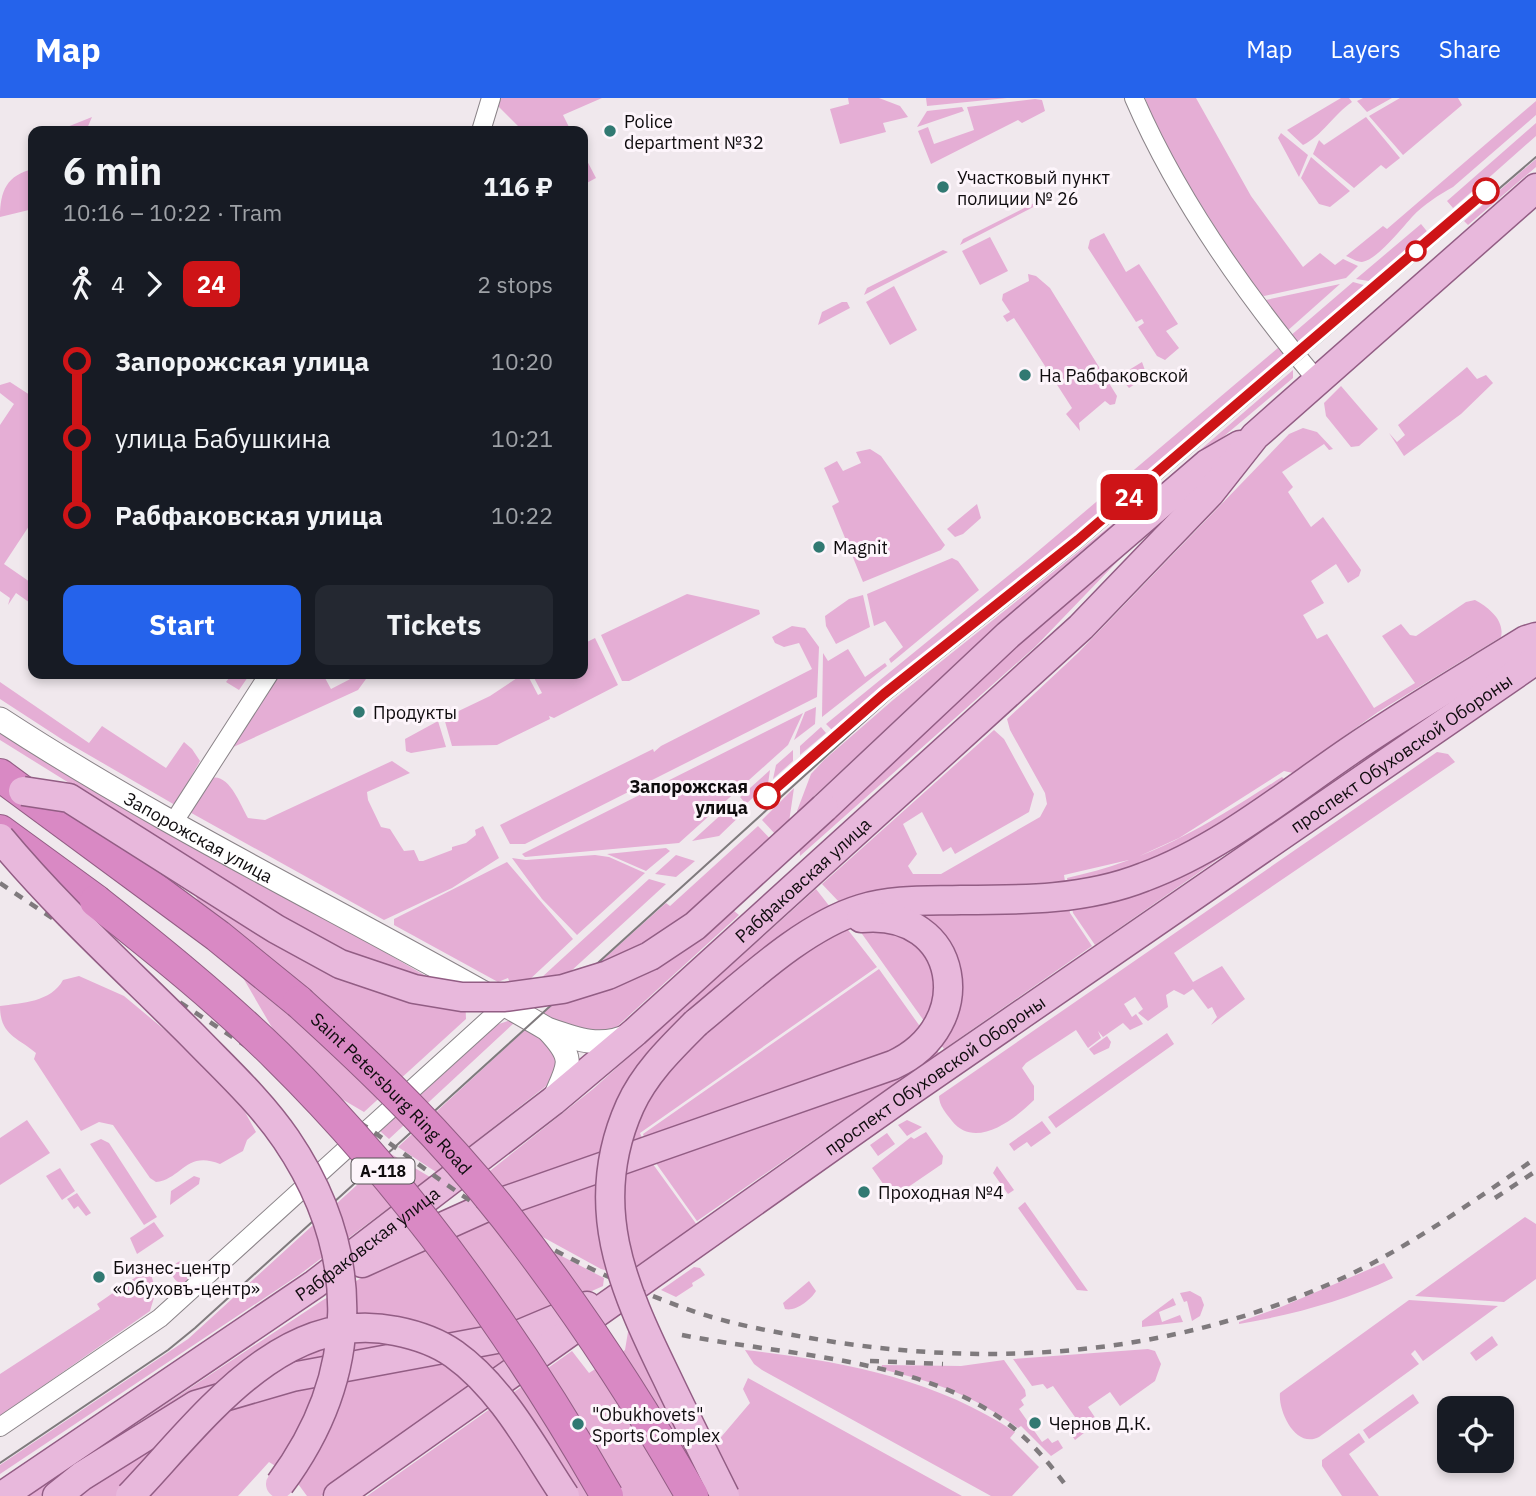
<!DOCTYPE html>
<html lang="en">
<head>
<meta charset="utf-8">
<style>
	body { margin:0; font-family:"IBM Plex Sans",sans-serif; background:#242831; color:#f1f3f6; height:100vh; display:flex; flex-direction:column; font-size:26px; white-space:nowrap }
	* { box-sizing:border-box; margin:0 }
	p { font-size:23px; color:#9ea1a6 }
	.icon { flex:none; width:38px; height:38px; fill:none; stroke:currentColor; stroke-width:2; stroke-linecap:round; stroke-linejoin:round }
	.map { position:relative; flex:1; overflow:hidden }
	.drawer { position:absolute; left:28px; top:28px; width:560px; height:553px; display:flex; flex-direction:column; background:#171b24; border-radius:14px; box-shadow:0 4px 10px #0003 }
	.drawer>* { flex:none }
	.badge { padding:0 14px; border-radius:10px; font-size:24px; line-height:46px }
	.tools { position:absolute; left:1437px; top:1298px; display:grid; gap:14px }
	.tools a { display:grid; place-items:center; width:77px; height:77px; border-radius:14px; background:#171b24; box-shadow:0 4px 10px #0003; font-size:35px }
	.map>.badge { position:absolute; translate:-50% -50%; box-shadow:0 0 0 4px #fff }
	.legs { display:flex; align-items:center; gap:10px; height:77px; padding:0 35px; font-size:23px }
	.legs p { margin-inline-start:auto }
	.summary { display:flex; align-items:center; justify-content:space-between; height:119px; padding:0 35px }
	h1 { font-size:38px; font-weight:700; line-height:52px }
	.cta { display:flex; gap:14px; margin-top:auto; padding:14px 35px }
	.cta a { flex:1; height:80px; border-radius:14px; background:#2563eb; color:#fff; font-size:28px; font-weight:700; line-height:80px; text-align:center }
	.cta a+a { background:#242831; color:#f1f3f6 }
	ul { padding:0 35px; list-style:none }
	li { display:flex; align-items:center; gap:24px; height:77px; font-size:26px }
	li i { display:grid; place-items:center; width:10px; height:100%; margin:0 9px; background:currentColor }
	li i::after { content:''; width:18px; height:18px; margin:-9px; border:5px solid; border-radius:50%; background:#171b24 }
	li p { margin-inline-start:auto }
	li:first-child i { background:linear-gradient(#0000 50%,currentColor 0) }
	li:last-child i { background:linear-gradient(currentColor 50%,#0000 0) }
	header { display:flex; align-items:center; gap:42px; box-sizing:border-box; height:98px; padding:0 35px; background:#2563eb; color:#fff }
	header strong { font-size:33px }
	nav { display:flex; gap:38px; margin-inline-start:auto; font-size:24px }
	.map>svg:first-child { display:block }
	.green { fill:#e5aed5 }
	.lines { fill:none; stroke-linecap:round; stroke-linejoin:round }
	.minor-casing { stroke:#8a8388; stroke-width:20 }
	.tertiary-casing { stroke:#8a8388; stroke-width:25 }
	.primary-casing { stroke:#925d84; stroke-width:31 }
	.motorway-casing { stroke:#925d84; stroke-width:34 }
	.minor { stroke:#fff; stroke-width:18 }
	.tertiary { stroke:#fff; stroke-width:23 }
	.primary { stroke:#e8b8dc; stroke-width:28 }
	.motorway { stroke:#d989c4; stroke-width:32 }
	.tram { stroke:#7f7a7d; stroke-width:2 }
	.rail { stroke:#7f7a7d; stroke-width:4.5; stroke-dasharray:9 9; stroke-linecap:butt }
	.primary-bridge-casing { stroke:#925d84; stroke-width:31; stroke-linecap:butt }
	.motorway-bridge-casing { stroke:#925d84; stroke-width:34; stroke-linecap:butt }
	.primary-bridge { stroke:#e8b8dc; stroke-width:28 }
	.motorway-bridge { stroke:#d989c4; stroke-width:32 }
	.line-1-casing { stroke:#fff; stroke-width:16 }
	.line-1 { stroke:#ce1417; stroke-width:10 }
	.poi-dot { fill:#317972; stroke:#fdf5fb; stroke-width:2.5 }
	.stop-1-dot { fill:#fff; stroke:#ce1417; stroke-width:3.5 }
	.labels { text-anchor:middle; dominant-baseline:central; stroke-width:6; stroke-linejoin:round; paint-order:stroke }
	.shield { fill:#fdf5fb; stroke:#565255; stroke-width:2 }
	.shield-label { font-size:16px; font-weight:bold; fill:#0f0c0e }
	.poi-label { font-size:18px; fill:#0f0c0e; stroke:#fdf5fb; text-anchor:start }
	.street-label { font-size:18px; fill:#0f0c0e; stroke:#fdf5fb }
	.stop-label { font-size:18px; font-weight:bold; fill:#0f0c0e; stroke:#fdf5fb; text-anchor:end }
</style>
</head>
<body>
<header>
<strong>Map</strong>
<nav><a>Map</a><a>Layers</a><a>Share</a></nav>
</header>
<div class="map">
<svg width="1536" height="1398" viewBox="0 0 1536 1398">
	<rect width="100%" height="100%" fill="#f0e8ed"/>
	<!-- green -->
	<path class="green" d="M496,0H602L563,17L571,33H523L495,5Z
		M848,0H879L900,8L908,19L883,25L886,34L840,46L830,11L849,6Z
		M926,0H1007L927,8Z
		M1145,0H1196L1251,98L1303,169L1320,155L1335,167L1343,161L1358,168L1346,180L1264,198L1257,196L1164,48Z
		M1341,0H1349L1352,4C1333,17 1322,38 1303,47L1287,32Z
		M1363,0H1392L1367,14L1357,3Z
		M1400,0H1458L1462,7L1403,57L1369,18Z
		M1035,1L1042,2L1045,13L1022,25L1018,22L931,66L918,33L928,29L934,46L974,32L967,9Z
		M1536,3V17L1453,89C1439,97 1424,106 1412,119C1402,130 1377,162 1362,164C1357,164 1351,160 1346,158L1383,128L1387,131Z
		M962,9L964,13L917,29L927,13Z
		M92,19L86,33H57Z
		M1366,19L1400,60L1386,71L1381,67L1354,90L1313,56L1319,42L1324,47Z
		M1536,25V38L1484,84L1481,81L1473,87L1476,90L1453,110L1447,103Z
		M1281,35L1308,57L1299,79L1278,40Z
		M583,55L596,80L583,87Z
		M1311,59L1350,93L1330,109L1319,106L1301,80Z
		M1536,61V69L1468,127L1464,123Z
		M33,71V111L0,119C0,93 7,77 33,71Z
		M1042,101L1045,103L960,147L963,141Z
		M1421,126L1430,137L1375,184L1356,181Z
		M1104,135L1126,174L1139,166L1178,226L1166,233L1179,250L1165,262L1157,258L1138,229L1144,225L1142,221L1136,224L1088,150L1090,142Z
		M990,139L1008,173L980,187L962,153Z
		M943,152L948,154L864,197L867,190Z
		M1028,176L1036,178L1050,190L1117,298L1115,306L1110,307L1105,303L1079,325L1080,333L1066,316L1072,310L1014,220L1007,224L1003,218L1010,214L1002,202L1003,196L1029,183Z
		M1353,184L1371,189L1299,251L1289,239Z
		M1340,186L1286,234L1261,203Z
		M894,188L917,232L890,247L866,204Z
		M842,204H847L850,210L818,227L822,214Z
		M1279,249L1288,260L1063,452L835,635L826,626L1030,460Z
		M1142,264L1147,278L1129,290L1119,278Z
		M1467,269L1477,281L1486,277L1493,285L1461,316L1404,358L1389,335L1397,344L1405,337L1398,327Z
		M1293,272V280L968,554L813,699L832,718L977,582L1138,442L1035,549L800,758L797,713L811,676L824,662L893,602L1134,409Z
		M10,284L33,299V422L4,466L30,484L33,480V507L16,495L8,507L10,500L0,493V327L14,306L0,295V287Z
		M1341,288L1378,331L1359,348L1351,349L1326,318L1324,305Z
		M1303,330L1317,334L1333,351L1329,352L1324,346L1282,374L1293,389L1288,394L1311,429L1323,419L1361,472L1359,478L1348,485L1336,466L1311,483L1324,505L1303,517L1317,541L1327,536L1374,610L1415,585L1382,538L1401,526L1410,537L1416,538L1466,504L1475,502C1488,509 1505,522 1501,539L1378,614L1293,675L1284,673L1179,740L1133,761L1064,777L1070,815L1092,848L944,951L840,805L822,786L994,632L1004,641L1034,696L1029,714L955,756L951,749L943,754L922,714L903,726L917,756L908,768L913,776H941L1040,719L1047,706L1045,695L1010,632L1007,621L1078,555L1289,336Z
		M870,351L881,358L945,447L941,452L863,484L832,408L839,404L824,370L837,363L843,373L861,365L856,354Z
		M977,406L981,420L963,436L955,439L947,431Z
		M952,460L958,463L979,492L891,565L889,561L903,549L885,523L874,528L867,496Z
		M687,496L759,512L760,516L629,583H622L601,537Z
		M863,497L870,529L836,546L826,528L825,518L849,501Z
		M792,528L805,530L819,549L817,599L525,746H510L500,727L653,651L654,654L661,648L812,571L799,545L784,549L775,545L772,539Z
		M595,540L618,587L554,620L549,618L550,621L497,647L452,648L444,620L490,598L523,576H527L538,597L542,595L532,576H583V546Z
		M848,551L865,579L885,565L887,568L822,619L823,555L828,563Z
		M232,576H250L239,592L226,584Z
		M275,576H332L325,580L331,591L360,576H365L366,581L358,592L229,651Z
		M0,584L89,645L102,628L166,670L184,644L192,651L200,663L175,707L63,642L0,601Z
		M816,609L815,626L794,642L805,614Z
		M803,615L788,647L679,745L525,759L522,756Z
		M438,623L446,649L411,655L406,653L405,641Z
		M821,629L826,635L800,657V648Z
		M0,634C139,725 289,796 431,881L465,894L466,921L364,1014L299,976L164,744L0,642Z
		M793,652V663L773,681L776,667Z
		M1437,654L1448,656L1455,664L1174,855L1193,884L1222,868L1245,901L1215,924L1211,927L1217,919L1212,909L1208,911L1193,891L1184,897L1174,892L1166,897L1168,909L1148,923L1138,915L1143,911L1135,899L1124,906L1132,919L1136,916L1143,926L1130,932L1123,925L1103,939L1098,933L1101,940L1088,950L1076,932L1026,965L1022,970L1034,988V1002C1014,1022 975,1052 952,1023C946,1015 939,1008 939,998Z
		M392,663L410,675L367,694L368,702L381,729L390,731L404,753L414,752L419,763H423L452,752V749L466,745L476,737L475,732L483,728L499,760L452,790L384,822L186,712L211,680C229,675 240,706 248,720L265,722Z
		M770,672L768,686L746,706L740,699Z
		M1282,679L1285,682L1213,729L1227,755L1095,847L1073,815L1067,780C1155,761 1208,726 1282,679Z
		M794,690L789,724L776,737L762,722Z
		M735,704L744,714L719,738L692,743Z
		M758,728L783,754L728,808L739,817L611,934L583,938L542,916L666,805L670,808Z
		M666,750L670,753L646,773L607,756Z
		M595,757L609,759L645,775L577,837L542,801L512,760L526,762Z
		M676,757L695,763L676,779L655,776Z
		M507,764L573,841L528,883L510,885L508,880L498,884L394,827V821Z
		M649,781L666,786L570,874L541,880Z
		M816,791L877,869L640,1035L644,1045L486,1102L471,1088L593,991Z
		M879,871L939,955L697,1123L653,1061L905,975L921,965L894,952L645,1042L643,1036Z
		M79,878L124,898L208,968L240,1005L256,1034L247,1042L243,1053L220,1066C186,1052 182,1081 156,1084L150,1080L113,1027L99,1024L81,1033L34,961L36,955C17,939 0,937 0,908C22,905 51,904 63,882Z
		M511,922L514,925L389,1041L380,1033L496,927Z
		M526,931L558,949L555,981L436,1074L398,1049Z
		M1167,935L1174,946L1056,1030L1048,1019Z
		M1107,938L1111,944L1109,950L1094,957L1089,951Z
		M27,1022L50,1055L0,1087V1040Z
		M907,1022L922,1029L907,1038L898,1027Z
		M1042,1023L1051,1035L1031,1049L1027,1044L1014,1053L1009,1046Z
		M926,1034L943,1058L942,1066L898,1096L895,1093L891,1097L872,1070L911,1039L914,1041Z
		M887,1035L895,1046L878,1058L870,1047Z
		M101,1041L109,1045L157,1119L144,1127L90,1046Z
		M391,1056L430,1079L299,1177L0,1376V1367L188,1241Z
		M650,1062L697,1127L623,1177L601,1171L499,1115Z
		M997,1068L1014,1092L1008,1096L993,1075Z
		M60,1070L75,1093L62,1102L46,1078Z
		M194,1078L200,1080L199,1086L170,1107L171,1093Z
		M77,1095L91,1115L86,1118L78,1108L74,1111L67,1101Z
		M1025,1104L1088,1193L1077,1192L1018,1110Z
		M486,1119L604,1180L603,1188L530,1221L195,1295C151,1316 69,1359 41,1398H27L323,1202L396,1160Z
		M1525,1119L1536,1126V1181L1504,1204L1415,1198Z
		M154,1124L164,1138L137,1156L130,1140Z
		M172 1174a11 11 0 1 1 22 0a11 11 0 1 1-22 0Z
		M1384,1165L1393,1180C1344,1203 1292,1217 1239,1226V1224L1281,1209Z
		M694,1169L700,1170L705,1177L692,1185L693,1188L676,1199L661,1192Z
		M149,1170L156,1193L150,1213L0,1318V1276L100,1211L97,1206Z
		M809,1183L816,1193C811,1202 795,1214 785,1211L783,1205Z
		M1190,1193L1201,1199L1204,1207L1200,1218L1192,1223L1187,1203L1184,1204L1180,1195Z
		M1173,1200L1176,1207L1159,1214L1162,1224L1180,1217L1183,1224L1142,1229V1223Z
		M1409,1202L1498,1208L1423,1263L1415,1252L1411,1256L1419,1266L1319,1339C1296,1351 1278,1314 1280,1295Z
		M566,1228L321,1398H307L293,1379L269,1364L238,1398H76L146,1350L238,1304Z
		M634,1230L705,1358L750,1305L743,1291L748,1280L962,1398H367L572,1253L589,1275L625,1252L628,1234Z
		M1492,1238L1498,1247L1476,1263L1470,1255Z
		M1148,1251L1155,1253L1161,1266L1155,1283L1120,1308L1110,1294L1088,1309L1098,1324L1075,1342L1069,1333L1074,1329L1070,1324L1075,1319L1053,1288L1047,1291L1043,1286L1032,1288L1013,1261Z
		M745,1252C840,1263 934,1280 1015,1334L1010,1340L1039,1369L1012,1398H991L762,1272L754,1266Z
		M1004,1262L1025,1292L1026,1298L1021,1302L1024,1307L1019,1311L1042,1344L1048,1340L1052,1345L1058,1342L1063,1350L1051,1358L1021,1328L1018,1330C973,1297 935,1284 881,1271L882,1267L961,1268Z
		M1413,1296L1419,1305L1369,1341L1363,1332Z
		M1359,1335L1365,1344L1349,1356L1379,1398H1342L1322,1368V1362Z"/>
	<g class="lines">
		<defs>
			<path id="minor" d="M1134,0C1178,102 1245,196 1316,281
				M481,33L491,0
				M173,725L269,576
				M0,1329L160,1220L505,907"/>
			<g id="tertiary">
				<path id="s1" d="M0,621C176,736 366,825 547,931C575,941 601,951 629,937"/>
				<path d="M549,933C576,962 569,967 554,1001"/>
			</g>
			<g id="primary">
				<path d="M824,710L1008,537L1207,366L1240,347"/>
				<path d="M696,925C744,886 802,829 861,811C893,801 928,803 961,802C1023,802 1086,802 1144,779C1220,751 1285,697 1351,652C1408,613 1468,578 1526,542L1536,539"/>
				<path d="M362,1165L482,1111L893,967C979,928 961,810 861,820"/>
				<path id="s2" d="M2,1398L315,1186L553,1003L635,934L1081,529L1210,395L1255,338L1536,90"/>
				<path d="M57,1398L82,1378L196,1307L292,1279L518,1237L587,1208"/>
				<path id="s3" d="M338,1398L906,996L1536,562"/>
			</g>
			<path id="motorway" d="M0,677L218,838L299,904
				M0,733L96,803"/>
		</defs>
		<!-- minor casing -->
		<use href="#minor" class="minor-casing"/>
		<!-- tertiary casing -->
		<use href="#tertiary" class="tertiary-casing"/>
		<!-- primary casing -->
		<use href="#primary" class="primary-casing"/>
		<!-- motorway casing -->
		<use href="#motorway" class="motorway-casing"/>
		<!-- minor -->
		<use href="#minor" class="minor"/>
		<!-- tertiary -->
		<use href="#tertiary" class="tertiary"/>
		<!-- primary -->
		<use href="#primary" class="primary"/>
		<!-- motorway -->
		<use href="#motorway" class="motorway"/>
		<!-- tram -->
		<path class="tram" d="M0,1365L168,1252L195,1230L888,602L1082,448L1536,59"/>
		<!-- rail -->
		<path class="rail" d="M0,785C121,867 244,945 365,1028C403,1054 438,1082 477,1107C541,1148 613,1184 684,1210C725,1225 768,1233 810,1240C994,1272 1176,1258 1347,1178C1414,1146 1475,1102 1536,1060
			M1495,1100L1536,1073
			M682,1237C787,1258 932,1260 1017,1333C1036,1349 1052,1369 1067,1389
			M870,1263L943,1266"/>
		<defs>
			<path id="primary-bridge" d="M23,693L69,700L276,831L340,866L414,891L462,899H505L563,891L608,877L650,858L695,828L824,710
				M0,740C59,811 128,873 193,938C225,971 260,1003 286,1041C362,1153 362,1276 280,1386
				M696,925C671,950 645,975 630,1008C586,1106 622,1188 666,1278C685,1318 705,1358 725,1398
				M130,1398C199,1326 281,1208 396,1233C416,1237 437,1244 454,1256C502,1290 533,1350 565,1398"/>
			<g id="motorway-bridge">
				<path d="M96,803C158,852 220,902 277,958C408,1087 516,1239 607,1398"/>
				<path id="s4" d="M299,904C373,971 445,1041 506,1119C575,1207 637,1301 692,1398"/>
			</g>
		</defs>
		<!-- primary-bridge casing -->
		<use href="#primary-bridge" class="primary-bridge-casing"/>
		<!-- motorway-bridge casing -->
		<use href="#motorway-bridge" class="motorway-bridge-casing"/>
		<!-- primary-bridge -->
		<use href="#primary-bridge" class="primary-bridge"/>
		<!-- motorway-bridge -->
		<use href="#motorway-bridge" class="motorway-bridge"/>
	</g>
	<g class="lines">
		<defs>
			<path id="line-1" d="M767,698L884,596L1078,442L1486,93"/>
		</defs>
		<!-- line-1 casing -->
		<use href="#line-1" class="line-1-casing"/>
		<!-- line-1 -->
		<use href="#line-1" class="line-1"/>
	</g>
	<!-- markers -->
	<g class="poi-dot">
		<circle cx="610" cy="33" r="7"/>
		<circle cx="943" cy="89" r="7"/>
		<circle cx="1025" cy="277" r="7"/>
		<circle cx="819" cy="449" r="7"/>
		<circle cx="359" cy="614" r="7"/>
		<circle cx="864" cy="1094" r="7"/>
		<circle cx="99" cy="1179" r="7"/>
		<circle cx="1035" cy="1325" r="7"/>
		<circle cx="578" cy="1326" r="7"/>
	</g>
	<g class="stop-1-dot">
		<circle cx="1486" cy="93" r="12"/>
		<circle cx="1416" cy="153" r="9"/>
		<circle cx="767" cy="698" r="12"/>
	</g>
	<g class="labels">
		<!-- shield labels -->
		<rect class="shield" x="351.5" y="1060.5" width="63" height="25" rx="5"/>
		<g class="shield-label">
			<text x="383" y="1073">А-118</text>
		</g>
		<!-- poi labels -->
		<g class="poi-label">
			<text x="624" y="23">Police<tspan x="624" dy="21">department №32</tspan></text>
			<text x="957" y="79">Участковый пункт<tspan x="957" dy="21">полиции № 26</tspan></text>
			<text x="1039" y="277">На Рабфаковской</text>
			<text x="833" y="449">Magnit</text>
			<text x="373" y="614">Продукты</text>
			<text x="878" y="1094">Проходная №4</text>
			<text x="113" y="1169">Бизнес-центр<tspan x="113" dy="21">«Обуховъ-центр»</tspan></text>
			<text x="592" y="1316">"Obukhovets"<tspan x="592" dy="21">Sports Complex</tspan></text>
			<text x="1049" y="1325">Чернов Д.К.</text>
		</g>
		<!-- street labels -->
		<g class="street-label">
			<text stroke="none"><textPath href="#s3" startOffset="1297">проспект Обуховской Обороны</textPath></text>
			<text stroke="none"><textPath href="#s1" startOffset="231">Запорожская улица</textPath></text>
			<text stroke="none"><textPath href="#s2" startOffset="1012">Рабфаковская улица</textPath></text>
			<text stroke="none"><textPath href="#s3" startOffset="730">проспект Обуховской Обороны</textPath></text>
			<text stroke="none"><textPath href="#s4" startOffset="130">Saint Petersburg Ring Road</textPath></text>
			<text stroke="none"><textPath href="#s2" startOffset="444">Рабфаковская улица</textPath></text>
		</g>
		<!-- stop labels -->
		<g class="stop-label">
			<text x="748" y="688">Запорожская<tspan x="748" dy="21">улица</tspan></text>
		</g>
	</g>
</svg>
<div class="tools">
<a><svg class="icon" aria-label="locate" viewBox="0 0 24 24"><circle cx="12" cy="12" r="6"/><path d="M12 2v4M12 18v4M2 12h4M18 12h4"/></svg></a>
</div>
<b class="badge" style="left:1129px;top:399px;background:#ce1417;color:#fff">24</b>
<section class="drawer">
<div class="summary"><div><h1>6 min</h1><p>10:16 – 10:22 · Tram</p></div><b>116 ₽</b></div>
<div class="legs"><svg class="icon" aria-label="walk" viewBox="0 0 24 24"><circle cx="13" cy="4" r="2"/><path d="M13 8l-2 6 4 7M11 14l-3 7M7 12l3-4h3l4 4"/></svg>4<svg class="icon" aria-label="forward" viewBox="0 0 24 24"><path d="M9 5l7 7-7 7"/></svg><b class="badge" style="background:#ce1417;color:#fff">24</b><p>2 stops</p></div>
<ul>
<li><i style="color:#ce1417"></i><b>Запорожская улица</b><p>10:20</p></li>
<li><i style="color:#ce1417"></i><span>улица Бабушкина</span><p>10:21</p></li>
<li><i style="color:#ce1417"></i><b>Рабфаковская улица</b><p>10:22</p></li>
</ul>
<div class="cta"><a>Start</a><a>Tickets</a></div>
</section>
</div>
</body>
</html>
